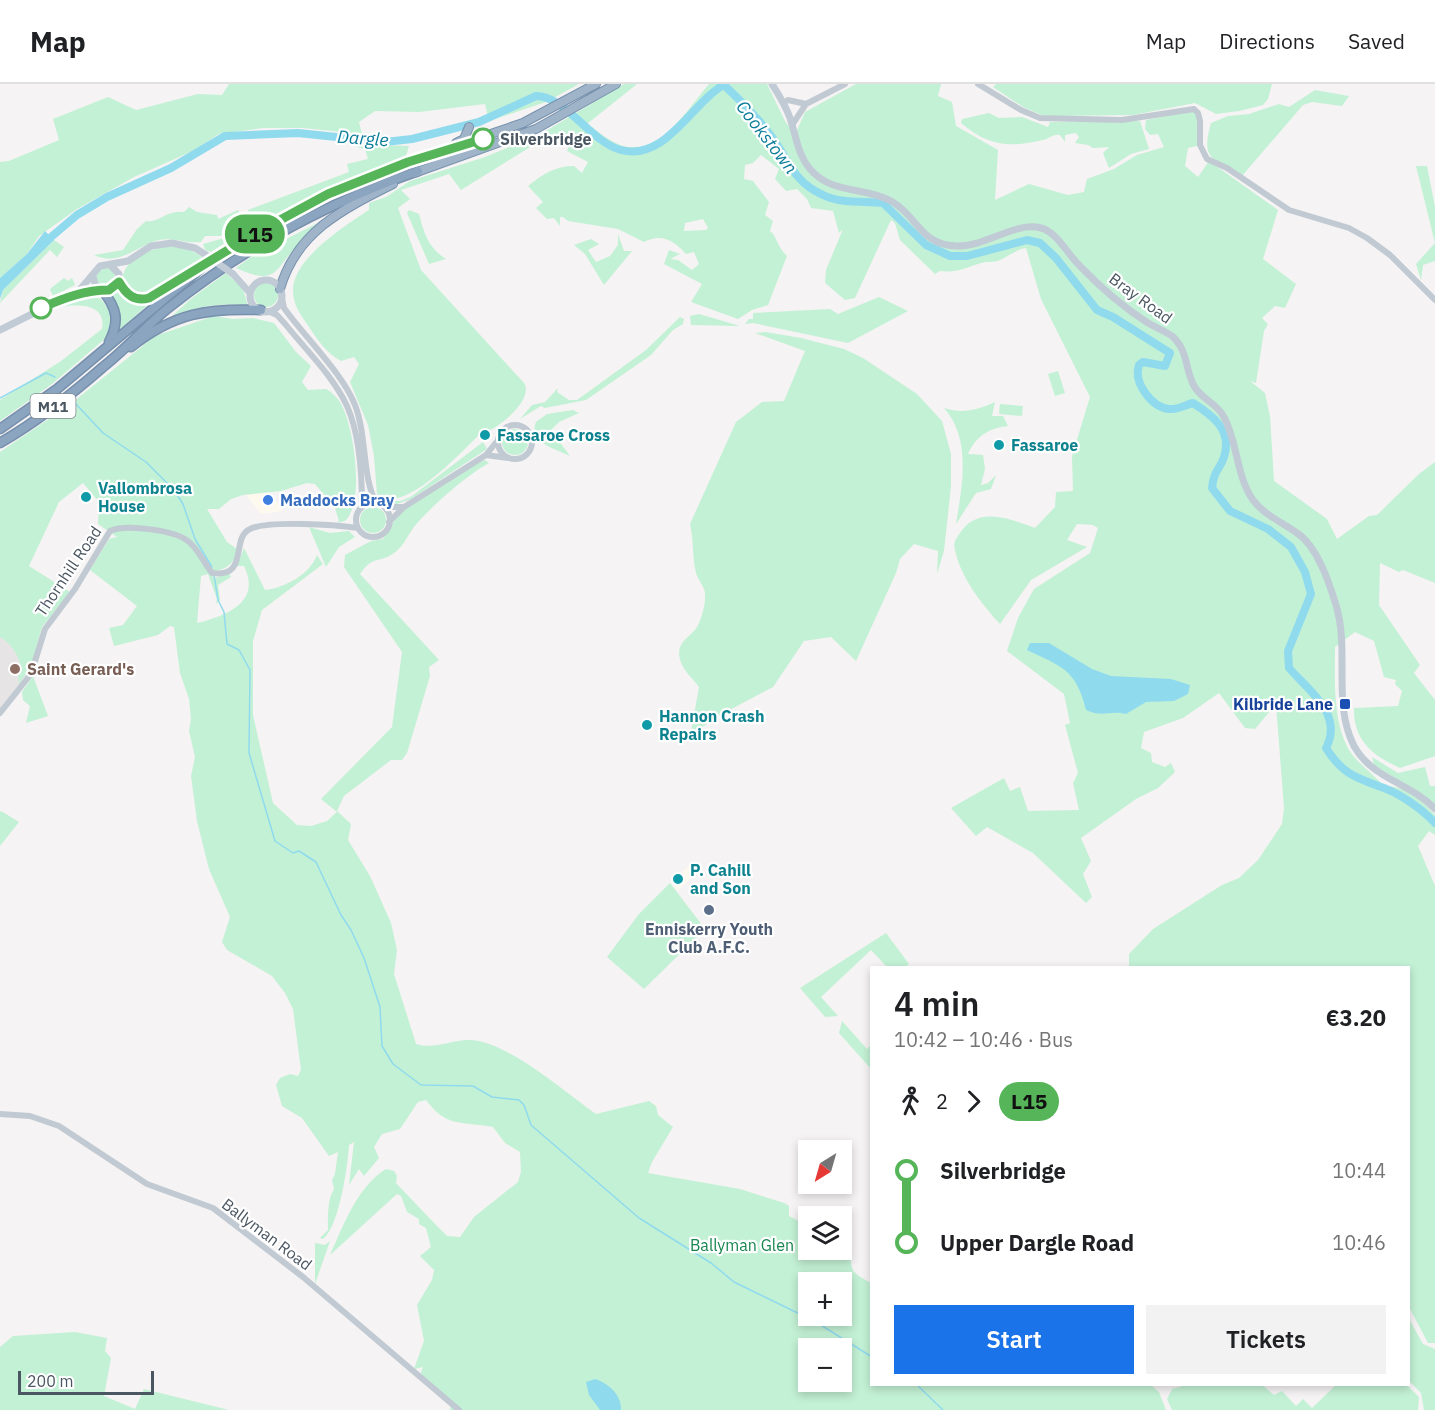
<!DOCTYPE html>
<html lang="en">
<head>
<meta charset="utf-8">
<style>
	body { margin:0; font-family:"IBM Plex Sans",sans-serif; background:#f2f2f2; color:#202124; height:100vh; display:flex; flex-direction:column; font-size:22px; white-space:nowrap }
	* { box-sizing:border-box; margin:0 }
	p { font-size:20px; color:#757577 }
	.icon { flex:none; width:33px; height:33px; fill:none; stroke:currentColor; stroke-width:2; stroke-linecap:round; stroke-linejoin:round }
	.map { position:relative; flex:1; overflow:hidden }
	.details { position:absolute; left:870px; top:882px; width:540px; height:420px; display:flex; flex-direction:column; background:#fff; border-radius:0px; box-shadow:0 3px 9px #0003 }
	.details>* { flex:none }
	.badge { padding:0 12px; border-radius:20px; font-size:21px; line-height:39px }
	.needle { width:39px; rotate:217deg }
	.fabs { position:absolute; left:798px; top:1056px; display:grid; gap:12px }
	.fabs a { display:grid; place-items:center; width:54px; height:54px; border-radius:0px; background:#fff; box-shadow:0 3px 9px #0003; font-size:30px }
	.scale { position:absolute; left:18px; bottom:15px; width:136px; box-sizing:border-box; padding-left:6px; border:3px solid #4a5661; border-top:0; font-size:16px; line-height:21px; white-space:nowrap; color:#4a5661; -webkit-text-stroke:4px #fff; paint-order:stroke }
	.map>.badge { position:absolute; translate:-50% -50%; box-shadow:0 0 0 3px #fff }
	.legs { display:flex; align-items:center; gap:9px; height:66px; padding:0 24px; font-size:20px }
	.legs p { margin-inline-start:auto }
	.overview { display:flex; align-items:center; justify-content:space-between; height:102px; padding:0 24px }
	h1 { font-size:33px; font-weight:600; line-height:45px }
	.primary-button { display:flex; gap:12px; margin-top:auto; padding:12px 24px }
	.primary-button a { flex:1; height:69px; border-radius:0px; background:#1a73e8; color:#fff; font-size:24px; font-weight:600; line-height:69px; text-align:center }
	.primary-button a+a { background:#f2f2f2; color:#202124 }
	ul { padding:0 24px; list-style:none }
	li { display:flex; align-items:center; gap:21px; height:72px; font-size:22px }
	li i { display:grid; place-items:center; width:9px; height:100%; margin:0 8px; background:currentColor }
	li i::after { content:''; width:15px; height:15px; margin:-8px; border:4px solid; border-radius:50%; background:#fff }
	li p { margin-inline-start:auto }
	li:first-child i { background:linear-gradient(#0000 50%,currentColor 0) }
	li:last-child i { background:linear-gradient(currentColor 50%,#0000 0) }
	header { display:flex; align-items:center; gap:36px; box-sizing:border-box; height:84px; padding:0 30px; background:#fff; border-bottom:2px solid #e0e0e0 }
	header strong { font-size:28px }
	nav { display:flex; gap:33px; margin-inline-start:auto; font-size:21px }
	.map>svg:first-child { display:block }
	.commercial { fill:#fdf9ef }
	.education { fill:#e6e4e5 }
	.green { fill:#c3f1d5; fill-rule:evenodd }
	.water { fill:#90daee }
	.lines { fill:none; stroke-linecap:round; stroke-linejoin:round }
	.stream { stroke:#90daee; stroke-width:1.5 }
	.river { stroke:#90daee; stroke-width:8 }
	.trunk-casing { stroke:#7690ad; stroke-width:10 }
	.motorway-casing { stroke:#7690ad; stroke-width:11 }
	.tertiary { stroke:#c1cad2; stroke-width:6 }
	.secondary { stroke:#c1cbd6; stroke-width:7 }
	.trunk { stroke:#9fb4c9; stroke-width:8 }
	.motorway { stroke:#8ba5c1; stroke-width:8 }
	.secondary-bridge { stroke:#c1cbd6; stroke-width:7 }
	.line-1-casing { stroke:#fff; stroke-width:14 }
	.line-1 { stroke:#56b559; stroke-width:9 }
	.stop-1-dot { fill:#fff; stroke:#56b559; stroke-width:3 }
	.culture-dot { fill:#0f9aa8; stroke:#fff; stroke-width:2 }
	.shop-dot { fill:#3f7fe0; stroke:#fff; stroke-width:2 }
	.education-dot { fill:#8d6e63; stroke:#fff; stroke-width:2 }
	.transit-dot { fill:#1a4fb4; stroke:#fff; stroke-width:2 }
	.service-dot { fill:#5c6f8a; stroke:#fff; stroke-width:2 }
	.labels { text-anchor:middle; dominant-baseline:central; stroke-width:4.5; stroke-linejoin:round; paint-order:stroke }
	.shield { fill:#fff; stroke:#808990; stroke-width:1.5 }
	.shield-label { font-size:15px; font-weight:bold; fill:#4a5661 }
	.stop-label { font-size:16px; font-weight:bold; fill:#4a5661; stroke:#fff; text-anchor:start }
	.street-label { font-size:16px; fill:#4a5661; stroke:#fff }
	.culture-label { font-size:16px; font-weight:bold; fill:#0d838f; stroke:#fff; text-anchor:start }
	.shop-label { font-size:16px; font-weight:bold; fill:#366cbe; stroke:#fff; text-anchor:start }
	.education-label { font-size:16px; font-weight:bold; fill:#785e54; stroke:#fff; text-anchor:start }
	.transit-label { font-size:16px; font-weight:bold; fill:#164399; stroke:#fff; text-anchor:end }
	.service-label { font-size:16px; font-weight:bold; fill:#4e5e75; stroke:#fff }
	.park-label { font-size:16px; fill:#17864f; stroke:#fff }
	.water-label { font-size:18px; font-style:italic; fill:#0c7c9b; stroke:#fff }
</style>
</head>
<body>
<header>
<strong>Map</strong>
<nav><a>Map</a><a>Directions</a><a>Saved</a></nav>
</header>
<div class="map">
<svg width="1435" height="1326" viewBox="0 0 1435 1326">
	<rect width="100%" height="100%" fill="#f5f3f3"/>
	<!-- commercial -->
	<path class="commercial" d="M269,408L282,424L283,427L261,430L246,411Z
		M692,779L698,787L678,807L670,799Z"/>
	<!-- education -->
	<path class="education" d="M0,545L29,588L0,626Z"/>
	<!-- green -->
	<path class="green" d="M229,0H579L546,18L489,37L485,20L419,28L375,27L359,38L362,50L303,44H263L219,50L195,66L134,93L77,125L39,152L27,170L0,194V78L9,77L59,56L53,35L108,13L136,26L198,10L222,11Z
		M624,0H637L587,40C598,47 610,58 623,62C661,72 688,24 709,0H767L785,37L795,51L805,28L856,0H941L938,12L952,18L956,42L998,66L995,116L1029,100L1068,111L1084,108L1087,95L1114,85L1137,71L1164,63L1158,50L1150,51L1145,45L1146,36L1196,26L1200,47L1197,62L1188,64L1185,82L1198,93L1209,77L1278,126L1263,175L1296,200L1285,224L1275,222L1262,234L1268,240L1264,247L1256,299L1250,297L1265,309L1270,332L1274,397L1327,435L1337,455L1369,432L1377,431L1419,390L1435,378V499L1403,486L1399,488L1380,479L1379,521L1420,581L1414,589L1435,616V672L1400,684C1373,672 1353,656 1354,624L1398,622L1402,607L1395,600L1396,596L1384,593L1374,557L1355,548L1335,563C1335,596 1332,640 1351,669C1359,680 1374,691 1384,702C1404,701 1423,716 1435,731V751L1429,747L1418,762L1435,802V1259H1428L1409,1223L1408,884L1129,883V870L1153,845L1222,801L1239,794L1258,776L1282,740L1284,724L1276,620L1255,645L1245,644L1219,609L1183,634L1144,648L1141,664L1151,669L1152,678L1165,683L1171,679L1175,688L1158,704L1136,715L1081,754L1091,777L1083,790L1092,813L1086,819L1033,769L987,743L976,752L951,724L1004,694L1010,707L1020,703L1028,727L1079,726L1073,699L1078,689L1065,641L1070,639L1064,610L1007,567L1018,534L1034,505L1090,469L1098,444L1093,441L1077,440L1067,456L1087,463L1031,496L1000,540C981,519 961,494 955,466C953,458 956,455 960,449C978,421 1010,435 1035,444L1055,423L1056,408L1073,407L1072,372L1090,313L1041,215L1026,164C1015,166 1009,172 1000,176C993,179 988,177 981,179C966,184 956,189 940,187L935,190L900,156L895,139L891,136L855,214L845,216L825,199L826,186L843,145L839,149L833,127L811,124L807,115L797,105L786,107L775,95L779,85L761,71L753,79L745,81L744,95L753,97L769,118L765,131L773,137L770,147C777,152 777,163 787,172L768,221L752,226L738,235L691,218L702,200L664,180L669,166L680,170L670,175L678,176L692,186L699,180L694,168L686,170C674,156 661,149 644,158L618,145L568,137L563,133H560V142L554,134L547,135L536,124L543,118L528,102C543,90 555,82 574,82L582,89L588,78L567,67L570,59C564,49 552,53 543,55L461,106L449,90L401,106L410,115L398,124L421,186L524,299C535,315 496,348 481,349C463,366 402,434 377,410L374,372L368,341L350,298L359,280L354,273L341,277C326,269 317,255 307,240C300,230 293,220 293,207C292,175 346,141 369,126V119L386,113L410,97L485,73L541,50ZM703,135L708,144L706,146L684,147L685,139Z
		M996,0H1272L1268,15L1263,21L1239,27L1216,30L1195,19L1133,31L1044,32L1023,23L993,3Z
		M1315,6L1349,12L1342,22L1312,18L1303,21L1242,92C1211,74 1201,76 1211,39L1228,32L1249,30L1279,20L1289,23Z
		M989,29L999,34L1022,33L1048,43L1050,38L1140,37L1149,65L1131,70L1109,84L1103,69L1109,63L1093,64L1088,61L1075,59L1079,53L1076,49L1065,51V58L1060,51C1051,50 1050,55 1043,56C1009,64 988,62 961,39L962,35Z
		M358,60L409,62L406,72C337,98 273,128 211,168L205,166L203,160L224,154L238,137L221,152H205L201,158C187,160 173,153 159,156C135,162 120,183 94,171L123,166L137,145L146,137C160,139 165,126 184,128L189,123L197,128L217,131L218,135L238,126L242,133L249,132L248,126L349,88L347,80L368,75L365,65L357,63Z
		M1416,82H1427L1435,123V177L1423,181L1421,196L1416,180L1435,159Z
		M409,126L419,130C424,149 428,164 446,175L429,180L407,129Z
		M337,129C324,139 311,148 300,159C274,183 280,204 236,184L251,173Z
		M618,150L624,167H632L604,201L585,170L574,161L591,155L599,160L588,166L596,178L610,172L618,161Z
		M54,156L64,163L57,173L50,166L0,219L3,206Z
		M170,162L189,165L204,174L147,214L131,211L122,196C124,174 151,164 170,162Z
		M96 193a10 10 0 1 1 20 0a10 10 0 1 1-20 0Z
		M226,189L243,205L248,222C221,218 198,222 172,232L192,214Z
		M64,194L68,197L72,194L75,201L53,212L50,205Z
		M254 211a12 12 0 1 1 24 0a12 12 0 1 1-24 0Z
		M119,203L151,218L118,247L109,210Z
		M91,212L101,215L114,233L113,243L107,253L52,300L0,337V316L61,277L102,245C107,219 77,220 59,223Z
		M879,213L908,227L848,259L753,239L745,240L749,235H753V229L830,225L838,230Z
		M699,230L740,242L691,241L690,232Z
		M214,232L233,235L253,234L274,239L296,268L311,282L302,298L308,306L326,305C333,309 339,315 342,322C354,345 365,418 345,437L337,439L339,437L335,424L315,400L307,399L281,407L243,411L231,415L219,425H207L227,458L237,465C234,483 224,485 209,489L215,494L229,489L231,493L218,501L220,516L216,520L217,515L208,490L201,492L197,539C226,532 262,518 244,482H237L244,464L265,506C285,504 310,490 317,471L323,480L262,526L253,557V631L273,719L297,741L311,742L327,737L337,728L321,715L392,643L402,568L344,483L345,471L371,457L383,455L399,429L476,379L485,376L489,379C468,390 429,424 414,443C407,452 404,462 394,469C379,480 374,470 360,490L439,576L429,583L430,592L407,669L402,676H391L344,712L337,727L351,740L348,756L370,792L391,839L397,866L394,890L416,960C435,966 452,955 471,956C508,958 565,1008 596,1030L649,1017L656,1022L658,1031L673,1043L652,1078L648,1089L740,1105L784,1119L789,1122V1132L808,1142V1166H842V1156L851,1164C850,1187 851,1188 871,1199L872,1300L1151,1301L1159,1308L1166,1326H450L452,1318L420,1291L423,1283L414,1285L424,1257L417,1221L432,1196L434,1186L420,1172L431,1163L426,1144L419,1140V1135L407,1128L401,1112L397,1110L330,1171C344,1140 357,1103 386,1085L394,1087L397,1092L396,1099C413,1117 429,1134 447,1152L460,1153L474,1133L518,1098L521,1088L520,1068L505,1059L493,1043C461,1037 447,1044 426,1016L418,1018L400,1045L382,1050L374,1063L379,1074L364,1092L359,1085L349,1101L354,1058L349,1061C348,1081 339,1143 323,1155L320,1154L328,1146C328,1134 327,1116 334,1105L332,1096L335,1090L338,1068L329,1072L302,1034L282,1022L276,1001L280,994L290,990L298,992L301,986L293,925L285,909L272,892L227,866L222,858L230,833L209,785L197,737L191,692L195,673L189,647L191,635L189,615L180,589L174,543L170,542L158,551L114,562L109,544L123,541L137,522L90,486L109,455L117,453L98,440L99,418L83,399L59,418L29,482L70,508L42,543L31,582L19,600L18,589L14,587L21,585C20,573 11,559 0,553V368L68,322L155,252ZM808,1198H842V1232H808ZM808,1264H842V1298H808Z
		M680,233L684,235L683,240L673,246L651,271L586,316L545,324L541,322L520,335L532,321L545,318L558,304L557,308L569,316H577L646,266Z
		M766,248L801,254L844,265L863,274L917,310L942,337L951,370V402L944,467L937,490L938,467L914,460L900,475L896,489L856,577L831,553L804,557L773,603L718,632L701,644L696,654L691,648L699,603C694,596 686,589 682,581C674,562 684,557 695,546C701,538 706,520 705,510C705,502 698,497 696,489C692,472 694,457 690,440L736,338L762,318L784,317L805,267L755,249Z
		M1058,287L1065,309L1055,312L1048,290Z
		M995,318L992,332H1003L1008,342C989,344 976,352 968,370L983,371L985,385L981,401L988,399L996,391L991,405L976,409L956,440C962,403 972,355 944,324C963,330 977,326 995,318Z
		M1000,320L1023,322L1022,332L999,330Z
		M573,326L579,329L559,338L551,346L570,372C556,365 528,359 536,338L547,330Z
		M502 358a13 13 0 1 1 26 0a13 13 0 1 1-26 0Z
		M483,358L487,365L411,415L397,420L382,417H401L412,412Z
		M360 436a13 13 0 1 1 26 0a13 13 0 1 1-26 0Z
		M309,443L330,449L349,447L355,453L339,463L326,483Z
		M33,592L48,632L26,639L30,622L23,616L22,608Z
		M1372,673L1398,689L1425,683L1430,702H1435V722C1416,704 1395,695 1374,681Z
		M1,727L19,738L0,762V728Z
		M670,799L705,845L644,905L607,873L639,830Z
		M886,849L909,880L905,883H887L871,866L821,913L838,932L825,933L800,904Z
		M842,937L867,965L871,961V985L839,949Z
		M330,1157L315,1200V1159L325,1161Z
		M1408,1233L1423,1260L1435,1265V1326H1424L1421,1309L1409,1297Z
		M75,1248L107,1254L105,1267L111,1274L104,1312L135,1325L144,1305L229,1326H0V1263L13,1252Z
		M1406,1300L1419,1313L1418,1326H1172L1167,1315L1172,1305L1186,1301H1262L1274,1311L1282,1307L1296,1322L1303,1315L1312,1324L1336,1301Z"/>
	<!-- water -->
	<path class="water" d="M45,147L54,156L3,206L0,215V194L27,170Z
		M1030,559H1049L1092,585L1111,592L1171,595L1190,601L1188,610L1174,617L1146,618L1126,630C1110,626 1103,634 1086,626C1076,585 1062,583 1027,566Z
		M595,1295C608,1299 622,1311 621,1326H600L589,1311L586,1298Z"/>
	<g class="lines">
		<!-- stream -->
		<path class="stream" d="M0,314L46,289L55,293
			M76,320L103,349L146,378L174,406L183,420L195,455L212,483
			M214,491L218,516L224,528L227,560L239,566L250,586L249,669L275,757L293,769L299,767L316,778L341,831L351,846L364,874L380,923L382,962L393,980L421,1001L473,1002L492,1013L519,1016L524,1021L531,1041L639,1134L711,1179L734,1198L816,1238L872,1273
			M916,1300L943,1326"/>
		<!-- river -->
		<path class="river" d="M724,1C741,17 758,34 772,53C789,76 793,98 823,111C841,120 864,117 883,119L926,161L950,172H967L1027,156L1040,159L1056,174L1097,226L1113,233L1170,269L1165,282L1143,278L1139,281C1133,298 1151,323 1169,325C1177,326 1185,321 1193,319C1212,331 1233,346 1224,373C1220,386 1214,385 1212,404L1230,427L1268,445L1291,463L1305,488L1311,510L1288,567L1289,584C1308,606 1344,630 1326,664C1343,691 1357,694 1384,704C1402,711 1422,725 1435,739
			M44,159L77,131L107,113L171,84L225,52L298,49L385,58L412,55L479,38L536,12C566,12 590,58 621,66C666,78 691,19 725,0"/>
		<defs>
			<path id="trunk" d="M456,59L464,55L469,43
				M414,89L536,45L616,0
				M119,198C126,210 134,218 149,215L256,149L328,110L408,78L523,39L596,0
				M280,205C296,148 343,125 393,100"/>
			<path id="motorway" d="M102,206C117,224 120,237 109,258
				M131,263C174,229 207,224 261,226
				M0,345L57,305L205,181
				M0,359C36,338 71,311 103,283C126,265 145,243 167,225C243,164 327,119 418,87"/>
		</defs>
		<!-- trunk casing -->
		<use href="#trunk" class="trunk-casing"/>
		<!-- motorway casing -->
		<use href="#motorway" class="motorway-casing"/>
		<!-- tertiary -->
		<path class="tertiary" d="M978,0L1021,26L1040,34L1122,36L1194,25L1198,29L1200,37V61L1207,75L1227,84L1289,126L1349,144L1367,154L1390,171L1435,216
			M783,19L788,16L806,20L845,0
			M792,41L806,20
			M281,210L284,224C304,252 343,290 355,321C367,351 362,393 376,419
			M267,227L277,231L286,241C306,266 333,292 347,322C360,351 362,391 362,422
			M498 358a17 17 0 1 1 34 0a17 17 0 1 1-34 0Z
			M486,371L508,374
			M356 436a17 17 0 1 1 34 0a17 17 0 1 1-34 0Z
			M384,423H404
			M389,438L404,423L486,371L498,356
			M0,629L31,590L45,545L75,505L110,447C126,440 176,446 189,458C199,466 204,479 212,489C250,494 230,454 250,445C269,436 336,441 358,444
			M0,1030L30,1032L59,1042L147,1100L213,1124L303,1193L459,1326"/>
		<!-- secondary -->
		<path class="secondary" d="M772,0C779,11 786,22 790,34C796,52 798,71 810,85C832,111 864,102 891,117C918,132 920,161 956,162C987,163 1015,137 1041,144C1057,148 1068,171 1080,182C1100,203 1123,223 1148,239C1155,243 1165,247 1172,252C1188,266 1185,285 1194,302C1201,315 1217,319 1224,333C1238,359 1236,392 1253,416C1264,431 1282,438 1297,449C1317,462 1329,498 1336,521C1350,567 1332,619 1354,662C1372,695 1411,699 1435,725
			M233,190L250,209
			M93,192L95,200L100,205H113L119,198V190L111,182
			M250 212a16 16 0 1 1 32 0a16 16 0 1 1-32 0Z
			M77,209L100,182L128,177L151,162L172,159L195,164L206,171
			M0,246L66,213L100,205"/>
		<!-- trunk -->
		<use href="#trunk" class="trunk"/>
		<!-- motorway -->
		<use href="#motorway" class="motorway"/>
		<!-- secondary-bridge -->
		<path class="secondary-bridge" d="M206,171L233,190"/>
	</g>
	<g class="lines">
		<defs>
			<path id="line-1" d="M41,224C64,214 85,206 109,206L119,198C126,210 134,218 149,214L256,149L328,110L408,78L483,55"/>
		</defs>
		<!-- line-1 casing -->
		<use href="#line-1" class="line-1-casing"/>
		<!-- line-1 -->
		<use href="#line-1" class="line-1"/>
	</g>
	<!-- markers -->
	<g class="stop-1-dot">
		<circle cx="483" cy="55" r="10"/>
		<circle cx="41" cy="224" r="10"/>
	</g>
	<g class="culture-dot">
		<circle cx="485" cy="351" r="6"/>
		<circle cx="999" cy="361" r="6"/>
		<circle cx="86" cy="413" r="6"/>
		<circle cx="647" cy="641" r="6"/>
		<circle cx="678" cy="795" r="6"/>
	</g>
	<circle class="shop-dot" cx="268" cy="416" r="6"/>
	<circle class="education-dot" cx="15" cy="585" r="6"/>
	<rect class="transit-dot" x="1339" y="614" width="12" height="12" rx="3"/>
	<circle class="service-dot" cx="709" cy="826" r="6"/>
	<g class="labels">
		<!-- shield labels -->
		<rect class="shield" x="30.5" y="310" width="45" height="24" rx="4.5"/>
		<g class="shield-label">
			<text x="53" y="322">M11</text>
		</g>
		<!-- stop labels -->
		<g class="stop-label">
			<text x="500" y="55">Silverbridge</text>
		</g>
		<!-- street labels -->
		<g class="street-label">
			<text transform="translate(1141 214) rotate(36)">Bray Road</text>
			<text transform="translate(68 487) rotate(-56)">Thornhill Road</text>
			<text transform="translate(267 1150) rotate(37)">Ballyman Road</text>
		</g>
		<!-- culture labels -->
		<g class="culture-label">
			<text x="497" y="351">Fassaroe Cross</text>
			<text x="1011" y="361">Fassaroe</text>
			<text x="98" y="404">Vallombrosa<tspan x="98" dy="18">House</tspan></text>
			<text x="659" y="632">Hannon Crash<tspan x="659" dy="18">Repairs</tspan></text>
			<text x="690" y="786">P. Cahill<tspan x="690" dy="18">and Son</tspan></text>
		</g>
		<!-- shop labels -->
		<g class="shop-label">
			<text x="280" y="416">Maddocks Bray</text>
		</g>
		<!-- education labels -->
		<g class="education-label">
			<text x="27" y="585">Saint Gerard's</text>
		</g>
		<!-- transit labels -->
		<g class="transit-label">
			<text x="1333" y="620">Kilbride Lane</text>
		</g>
		<!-- service labels -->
		<g class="service-label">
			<text x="709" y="845">Enniskerry Youth<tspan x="709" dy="18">Club A.F.C.</tspan></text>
		</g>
		<!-- park labels -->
		<g class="park-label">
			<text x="742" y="1161">Ballyman Glen</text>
		</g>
		<!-- water labels -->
		<g class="water-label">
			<text transform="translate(767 53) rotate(52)">Cookstown</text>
			<text transform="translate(363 54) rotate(4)">Dargle</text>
		</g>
	</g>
</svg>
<div class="fabs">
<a><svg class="needle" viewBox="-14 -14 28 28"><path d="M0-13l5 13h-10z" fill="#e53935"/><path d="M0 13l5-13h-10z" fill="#757577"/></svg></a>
<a><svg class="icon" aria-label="layers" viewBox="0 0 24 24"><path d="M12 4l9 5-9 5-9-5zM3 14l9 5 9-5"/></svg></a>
<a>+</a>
<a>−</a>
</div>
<div class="scale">200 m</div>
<b class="badge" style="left:255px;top:150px;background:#56b559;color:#111">L15</b>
<section class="details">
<div class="overview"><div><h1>4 min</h1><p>10:42 – 10:46 · Bus</p></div><b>€3.20</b></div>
<div class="legs"><svg class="icon" aria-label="walk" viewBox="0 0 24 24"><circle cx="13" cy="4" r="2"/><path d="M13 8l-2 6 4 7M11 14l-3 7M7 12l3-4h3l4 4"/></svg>2<svg class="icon" aria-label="forward" viewBox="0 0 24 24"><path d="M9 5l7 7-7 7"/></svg><b class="badge" style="background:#56b559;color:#111">L15</b></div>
<ul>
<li><i style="color:#56b559"></i><b>Silverbridge</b><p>10:44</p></li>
<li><i style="color:#56b559"></i><b>Upper Dargle Road</b><p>10:46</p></li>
</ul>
<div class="primary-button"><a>Start</a><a>Tickets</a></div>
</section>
</div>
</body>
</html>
